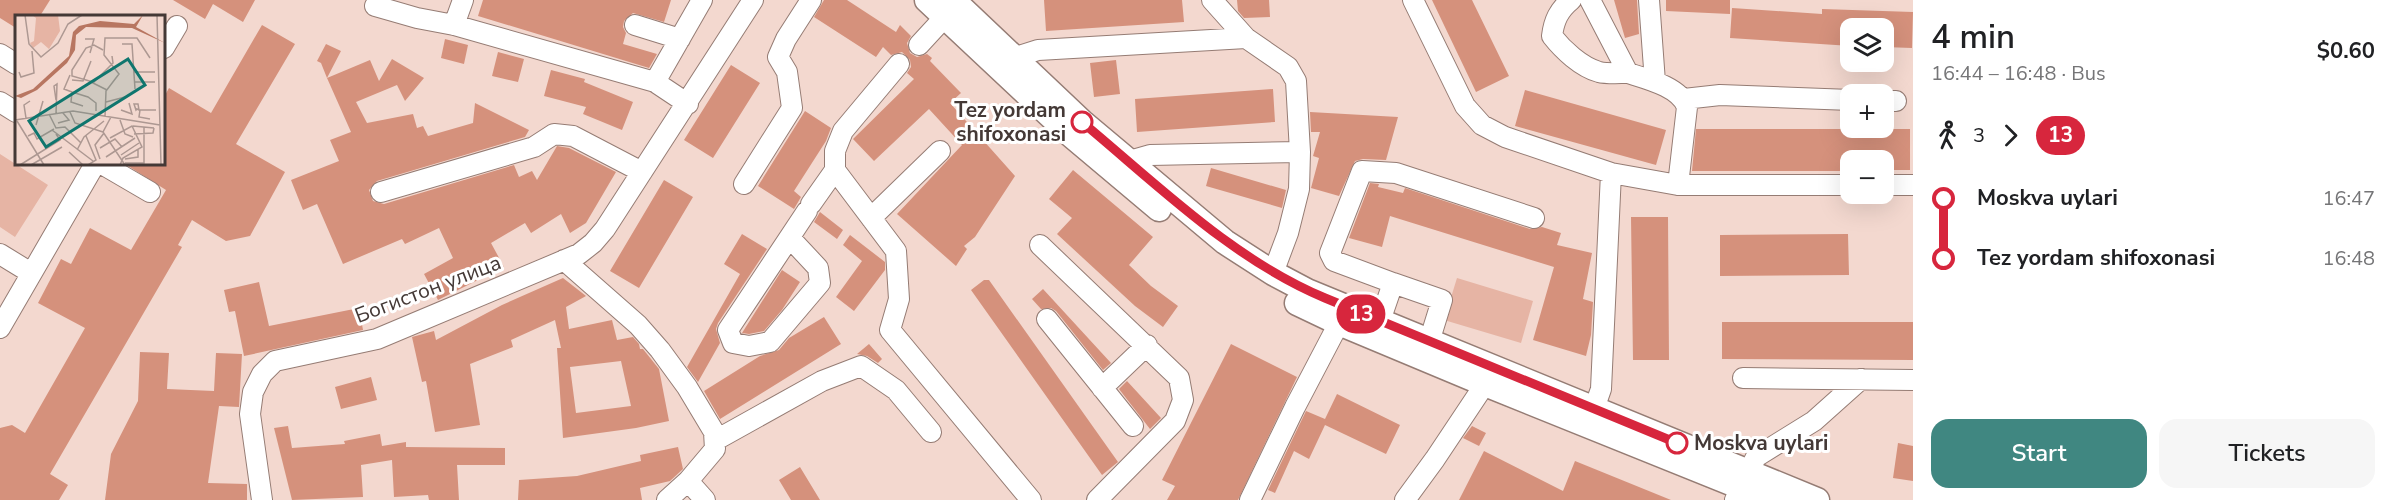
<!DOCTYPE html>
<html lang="en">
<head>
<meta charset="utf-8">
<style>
	body { margin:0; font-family:"Nunito Sans",sans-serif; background:#f6f6f6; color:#202124; height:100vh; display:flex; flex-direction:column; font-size:22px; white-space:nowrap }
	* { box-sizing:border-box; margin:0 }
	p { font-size:20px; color:#757577 }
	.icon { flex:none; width:33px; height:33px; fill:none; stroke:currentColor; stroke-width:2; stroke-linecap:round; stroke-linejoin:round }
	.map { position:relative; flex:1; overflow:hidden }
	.sheet { display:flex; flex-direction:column; background:#fff; width:480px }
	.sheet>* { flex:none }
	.badge { padding:0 12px; border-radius:20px; font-size:21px; line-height:39px }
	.fabs { position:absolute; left:1840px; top:18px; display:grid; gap:12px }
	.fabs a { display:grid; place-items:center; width:54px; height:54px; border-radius:12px; background:#fff; box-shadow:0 6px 24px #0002; font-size:30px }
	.map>.badge { position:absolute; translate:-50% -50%; box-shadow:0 0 0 3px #fff }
	.legs { display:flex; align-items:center; gap:9px; height:66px; padding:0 18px; font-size:20px }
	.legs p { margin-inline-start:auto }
	.summary { display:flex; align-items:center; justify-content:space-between; height:102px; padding:0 18px }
	h1 { font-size:33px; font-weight:600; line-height:45px }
	.action { display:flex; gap:12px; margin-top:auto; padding:12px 18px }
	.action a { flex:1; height:69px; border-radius:18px; background:#408781; color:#fff; font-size:24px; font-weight:600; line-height:69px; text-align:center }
	.action a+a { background:#f6f6f6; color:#202124 }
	ul { padding:0 18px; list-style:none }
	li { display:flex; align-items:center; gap:21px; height:60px; font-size:22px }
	li i { display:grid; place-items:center; width:9px; height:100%; margin:0 8px; background:currentColor }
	li i::after { content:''; width:15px; height:15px; margin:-8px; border:4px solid; border-radius:50%; background:#fff }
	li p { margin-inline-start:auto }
	li:first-child i { background:linear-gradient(#0000 50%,currentColor 0) }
	li:last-child i { background:linear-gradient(currentColor 50%,#0000 0) }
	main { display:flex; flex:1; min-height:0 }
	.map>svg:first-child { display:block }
	.green { fill:#e6b4a4 }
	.building { fill:#d5917c; fill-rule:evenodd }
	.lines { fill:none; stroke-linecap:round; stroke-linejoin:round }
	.minor-casing { stroke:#957c74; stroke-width:22 }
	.major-casing { stroke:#957c74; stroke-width:27 }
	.minor { stroke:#fff; stroke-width:20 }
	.major { stroke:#fff; stroke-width:24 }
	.line-1-casing { stroke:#fff; stroke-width:14 }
	.line-1 { stroke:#d7263d; stroke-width:9 }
	.stop-1-dot { fill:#fff; stroke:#d7263d; stroke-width:3 }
	.labels { text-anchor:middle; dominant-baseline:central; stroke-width:6; stroke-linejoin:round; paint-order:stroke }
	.stop-label { font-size:21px; font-weight:bold; fill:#443936; stroke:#fff; text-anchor:end }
	.street-label { font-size:21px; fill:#443936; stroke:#fff }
	.inset-road { fill:none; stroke:#ad9892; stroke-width:1.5 }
	.view { fill:#0f766e; fill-opacity:0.15; stroke:#0f766e; stroke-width:3 }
	.inset-edge { fill:none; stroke:#443936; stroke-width:3 }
</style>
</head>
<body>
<main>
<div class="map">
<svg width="1913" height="500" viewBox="0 0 1913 500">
	<rect width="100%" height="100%" fill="#f3d8cf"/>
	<!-- green -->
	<path class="green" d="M0,154L48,185L15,237L0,227Z
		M1457,278L1533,301L1521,343L1444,320Z"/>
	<!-- building -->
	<path class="building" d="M0,0H50L40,16H16V28L0,18Z
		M173,0H255L243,22L213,4L205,19Z
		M483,0H671L664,22L633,13L624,21L623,27L626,33L623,44L657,54L649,68L478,16Z
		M824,0H847L896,32L900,25L911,36L907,43L910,53L917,57L927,54L932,58L930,61L961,93L950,103L1015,176L975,237L964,246L967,249L956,266L897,214L962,145L929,109L874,161L853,139L914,79L907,73L911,67L910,60L902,52L891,55L883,47L876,57L814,17Z
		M1044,0H1182L1184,22L1046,31Z
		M1237,0H1269L1270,17L1244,18L1238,11Z
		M1432,0H1472L1509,76L1476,92Z
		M1614,0H1637L1639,34L1625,38Z
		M1666,0H1730V14L1666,11Z
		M1732,8L1822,14V9L1913,12L1912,48L1884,47V28H1851V46L1730,38Z
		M262,25L295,44L236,144L285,172L250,236L226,241L192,220L178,245L182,247L50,474L68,485L59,500H0V428L12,425L25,433L85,328L38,303L61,259L71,264L90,228L131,250L166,190L125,164H164V97L169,88L211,113Z
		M445,39L468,45L464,64L441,58Z
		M326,44L341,51L327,78L321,63L317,61Z
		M498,52L524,59L518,82L492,76Z
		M392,59L424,78L405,101L397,85L356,102L367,123L413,114L417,128L423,126L428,136L473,123L475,103L529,130L525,137L377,181L369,190L373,201L384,204L514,165L519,177L532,171L537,180L557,146L569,148L616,172L586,223L570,233L561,214L531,233L525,223L491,243L504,267L438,300L424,274L453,258L439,228L405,244L402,239L343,264L317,204L303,210L291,180L339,161L330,140L351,132L327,78L370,60L379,81Z
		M1116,60L1120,94L1094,97L1090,63Z
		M731,65L760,83L713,158L684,140Z
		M551,70L585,79L584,82L633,102L622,130L583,114L586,107L544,96Z
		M1273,89L1275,122L1137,132L1135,99Z
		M1525,90L1666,130L1656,165L1515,126Z
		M805,111L831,128L826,141L794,191L801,197L794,209L758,186Z
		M1310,112L1398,117L1386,160L1363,159L1355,161L1339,196L1311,188L1319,158L1313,156L1320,132H1311Z
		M1696,129H1910V170H1884V160H1851V171H1692Z
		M1211,168L1286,190L1282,208L1206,186Z
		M1073,170L1153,237L1129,265L1151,286L1178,306L1163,327L1135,306L1057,234L1072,218L1049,199Z
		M664,180L693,197L639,288L610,271Z
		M1370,183L1379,184L1378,187L1403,193L1405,188L1530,229L1542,227L1561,233L1557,245L1592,253L1583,299L1593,302L1591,335L1586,356L1533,340L1554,267L1390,216L1382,247L1349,238Z
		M820,212L843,230L837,239L814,222Z
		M1631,217H1668L1669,360H1633Z
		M742,234L767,249L718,323L716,329L720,343L698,382L687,367L740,274L724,264Z
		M1848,234L1849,275L1720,276V235Z
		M850,235L885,262V270L854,311L836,297L862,261L843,245Z
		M782,270L800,282L782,310L764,331L749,334L742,333Z
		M563,278L586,296L566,307L569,329L612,320L617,340L633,337L639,344L640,349H643L659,369L669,421L636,428L563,438L557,348H561L555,320L511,340L513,347L470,364L480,425L435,432L426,381L422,382L412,337L434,331L436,340L502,305ZM621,361L631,406L576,413L570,367Z
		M984,280H989L1118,462L1102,475L971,290Z
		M259,282L269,326L359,308L363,330L244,356L235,311L229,312L224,290Z
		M1043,289L1111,363L1103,370L1056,311L1051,308L1041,309L1032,299Z
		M824,317L841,344L720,419L704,391L760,356L779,350L789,338Z
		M1722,322H1913V360L1722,359Z
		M869,344L882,359L878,363L867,356L857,354Z
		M1231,344L1297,377L1238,500H1167L1175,486L1162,480Z
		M140,352L169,353L167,389L214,391L216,353L242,354L239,407L219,406L208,483L247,484V500H105L111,454L138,401Z
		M371,377L377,400L341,409L335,387Z
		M1127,381L1161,418L1150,429L1119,389Z
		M1337,394L1400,425L1386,454L1325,425L1309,459L1294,451L1275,493L1268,490L1306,411L1325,419Z
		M288,426L292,448L345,444L344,441L380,434L382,446L406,442V447L505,448V465H457L459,500H429L428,495L394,497L392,460L361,465L363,497L292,500L274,428Z
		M1472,426L1486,433L1479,446L1463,438Z
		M1898,443L1913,446V481L1893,478Z
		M678,447L683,469L670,481L640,488L642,500H518L519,480L577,476L641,461L640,455Z
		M1484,451L1563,491L1575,461L1671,500H1459Z
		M800,467L820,500H791L779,480Z"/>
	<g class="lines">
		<defs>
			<path id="minor" d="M1212,0L1246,38L1288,67L1296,81L1300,152L1299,189L1288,233L1273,273
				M1413,0L1465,106L1482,125L1505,137L1611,173L1601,389L1589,423
				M1571,0C1559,10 1554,20 1552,36C1563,50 1581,67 1599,72C1607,74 1619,73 1628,73
				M1590,0L1628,73C1647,79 1680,87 1687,107L1678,185
				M1649,0L1655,82
				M375,6L417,18L454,25L655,82L688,104
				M454,25L463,0
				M635,25L680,39
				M919,45L954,7
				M164,48L177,26
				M0,54L16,64
				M1016,57L1038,50L1246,38
				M899,64L843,131L835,151V170L896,251L899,299L890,330L1031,500
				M655,82L702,0
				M1684,99L1720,95L1851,100
				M1884,101H1896
				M0,102L16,112
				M1129,161L1150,155L1300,152
				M102,164L150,192
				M1611,173L1678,185H1851
				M744,184L792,108L787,72L778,57L786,39L811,0
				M1884,185H1913
				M381,192L534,147L554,134L573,136L642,172
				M811,204L835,170
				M871,218L940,151
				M790,238L818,268L820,283L770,342L749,346L733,343L728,330L807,211
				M1040,245L1179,378L1183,400L1175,421L1097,500
				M0,254L31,273
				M564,260L638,325L660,350L687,387L714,432L715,449L688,481L667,500
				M1393,283L1442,300L1429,342
				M1047,319L1133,426
				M1380,321L1393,283L1334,261L1330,253L1362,171L1396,173L1534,218
				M0,328L95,164
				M1743,378L1913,380
				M1102,388L1147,345
				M716,440L822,381L861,366L896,390L931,432
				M688,481L705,500
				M262,500L250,414L253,392L262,374L275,361L377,339L579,254L593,243L605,229L753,0
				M1250,500L1295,407L1339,323
				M1405,500L1435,459L1485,384L1490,370
				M1735,500L1756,457L1814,421L1861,379"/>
			<path id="major" d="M927,0L1071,135L1159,209
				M953,0L1082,122L1225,242L1273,273L1307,291L1380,321L1817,500
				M1297,303L1339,323L1485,384L1773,500"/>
		</defs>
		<!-- minor casing -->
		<use href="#minor" class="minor-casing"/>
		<!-- major casing -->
		<use href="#major" class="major-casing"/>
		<!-- minor -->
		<use href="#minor" class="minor"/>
		<!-- major -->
		<use href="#major" class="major"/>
	</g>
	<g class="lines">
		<defs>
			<path id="line-1" d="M1082,122C1159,186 1232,259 1325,298L1677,443"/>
		</defs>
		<!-- line-1 casing -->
		<use href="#line-1" class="line-1-casing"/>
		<!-- line-1 -->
		<use href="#line-1" class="line-1"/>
	</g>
	<!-- markers -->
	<g class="stop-1-dot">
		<circle cx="1082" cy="122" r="10"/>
		<circle cx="1677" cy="443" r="10"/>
	</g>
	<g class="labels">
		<!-- stop labels -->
		<g class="stop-label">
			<text x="1066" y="110">Tez yordam<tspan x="1066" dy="24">shifoxonasi</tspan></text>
			<text x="1694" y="443" text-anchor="start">Moskva uylari</text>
		</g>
		<!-- street labels -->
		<g class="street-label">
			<text transform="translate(428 289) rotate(-21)">Богистон улица</text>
		</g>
	</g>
	<!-- overview -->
	<g transform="translate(15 15)">
		<rect width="150" height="150" fill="#f3d8cf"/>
		<path d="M17,0H43L45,16L34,34L26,27L18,33L15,28L19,26L21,3Z" fill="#e6b4a4"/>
		<path d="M128,0L121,12L150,28L117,13L71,12L61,20L60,35L52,48L22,75L6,83L0,81L18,74L54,41L58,17L64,11L85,6L119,9Z" fill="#b87661"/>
		<path class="inset-road" d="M10,0L14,29L26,42L43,28L53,9L67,0M142,0L146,150M70,24H79L75,38M107,29H117L120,74M4,57L6,62L19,58L17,36M119,57H140M55,60L49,74L57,77M57,65L68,66L76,46M78,67L57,61V55L71,33L79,30L88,35M119,67H140M92,75L78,68L98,48L97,41M91,87L110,82M68,91L56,87L57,77L73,82L81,88V96M106,95L117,99L114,88M55,97L60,108L88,117M34,99L41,113L50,112L66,128M41,99L42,69L39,71L41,85M90,102L91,76L104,59L89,40L90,23H122L135,43M96,102L88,117L110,150M11,103L9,90L15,86M135,104L124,102L125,95H124L123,89H119L121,95L122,94L124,95H141M0,105L58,96L145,110M105,105L110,119L118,122M2,106L29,150M43,108L54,105L48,98M21,110L28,86M118,111L139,113M37,115L78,146M119,119L138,118L139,113M13,121L19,118L22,124L39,114M71,121L81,145L73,150M95,123L117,111L127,132L108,143L105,150M85,133L100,124L107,132M62,135L69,122L89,106M54,137L68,150M106,140L124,128M91,142L120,123M85,144L80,130L89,118M110,144L123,142V134M110,148H129V112M5,150L45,125L41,119M16,150L47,132"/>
		<path class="view" d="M113,44L130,70L31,132L14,106Z"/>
		<rect width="150" height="150" class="inset-edge"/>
	</g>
</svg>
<div class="fabs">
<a><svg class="icon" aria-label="layers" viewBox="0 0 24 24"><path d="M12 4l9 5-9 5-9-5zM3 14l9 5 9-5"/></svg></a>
<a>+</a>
<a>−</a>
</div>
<b class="badge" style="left:1361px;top:314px;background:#d7263d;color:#fff">13</b>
</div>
<section class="sheet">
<div class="summary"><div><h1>4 min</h1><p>16:44 – 16:48 · Bus</p></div><b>$0.60</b></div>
<div class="legs"><svg class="icon" aria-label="walk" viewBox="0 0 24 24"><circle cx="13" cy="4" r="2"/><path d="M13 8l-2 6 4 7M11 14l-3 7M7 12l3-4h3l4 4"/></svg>3<svg class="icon" aria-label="forward" viewBox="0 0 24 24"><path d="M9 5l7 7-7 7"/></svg><b class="badge" style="background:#d7263d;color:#fff">13</b></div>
<ul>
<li><i style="color:#d7263d"></i><b>Moskva uylari</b><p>16:47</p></li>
<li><i style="color:#d7263d"></i><b>Tez yordam shifoxonasi</b><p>16:48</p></li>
</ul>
<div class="action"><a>Start</a><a>Tickets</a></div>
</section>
</main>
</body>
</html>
